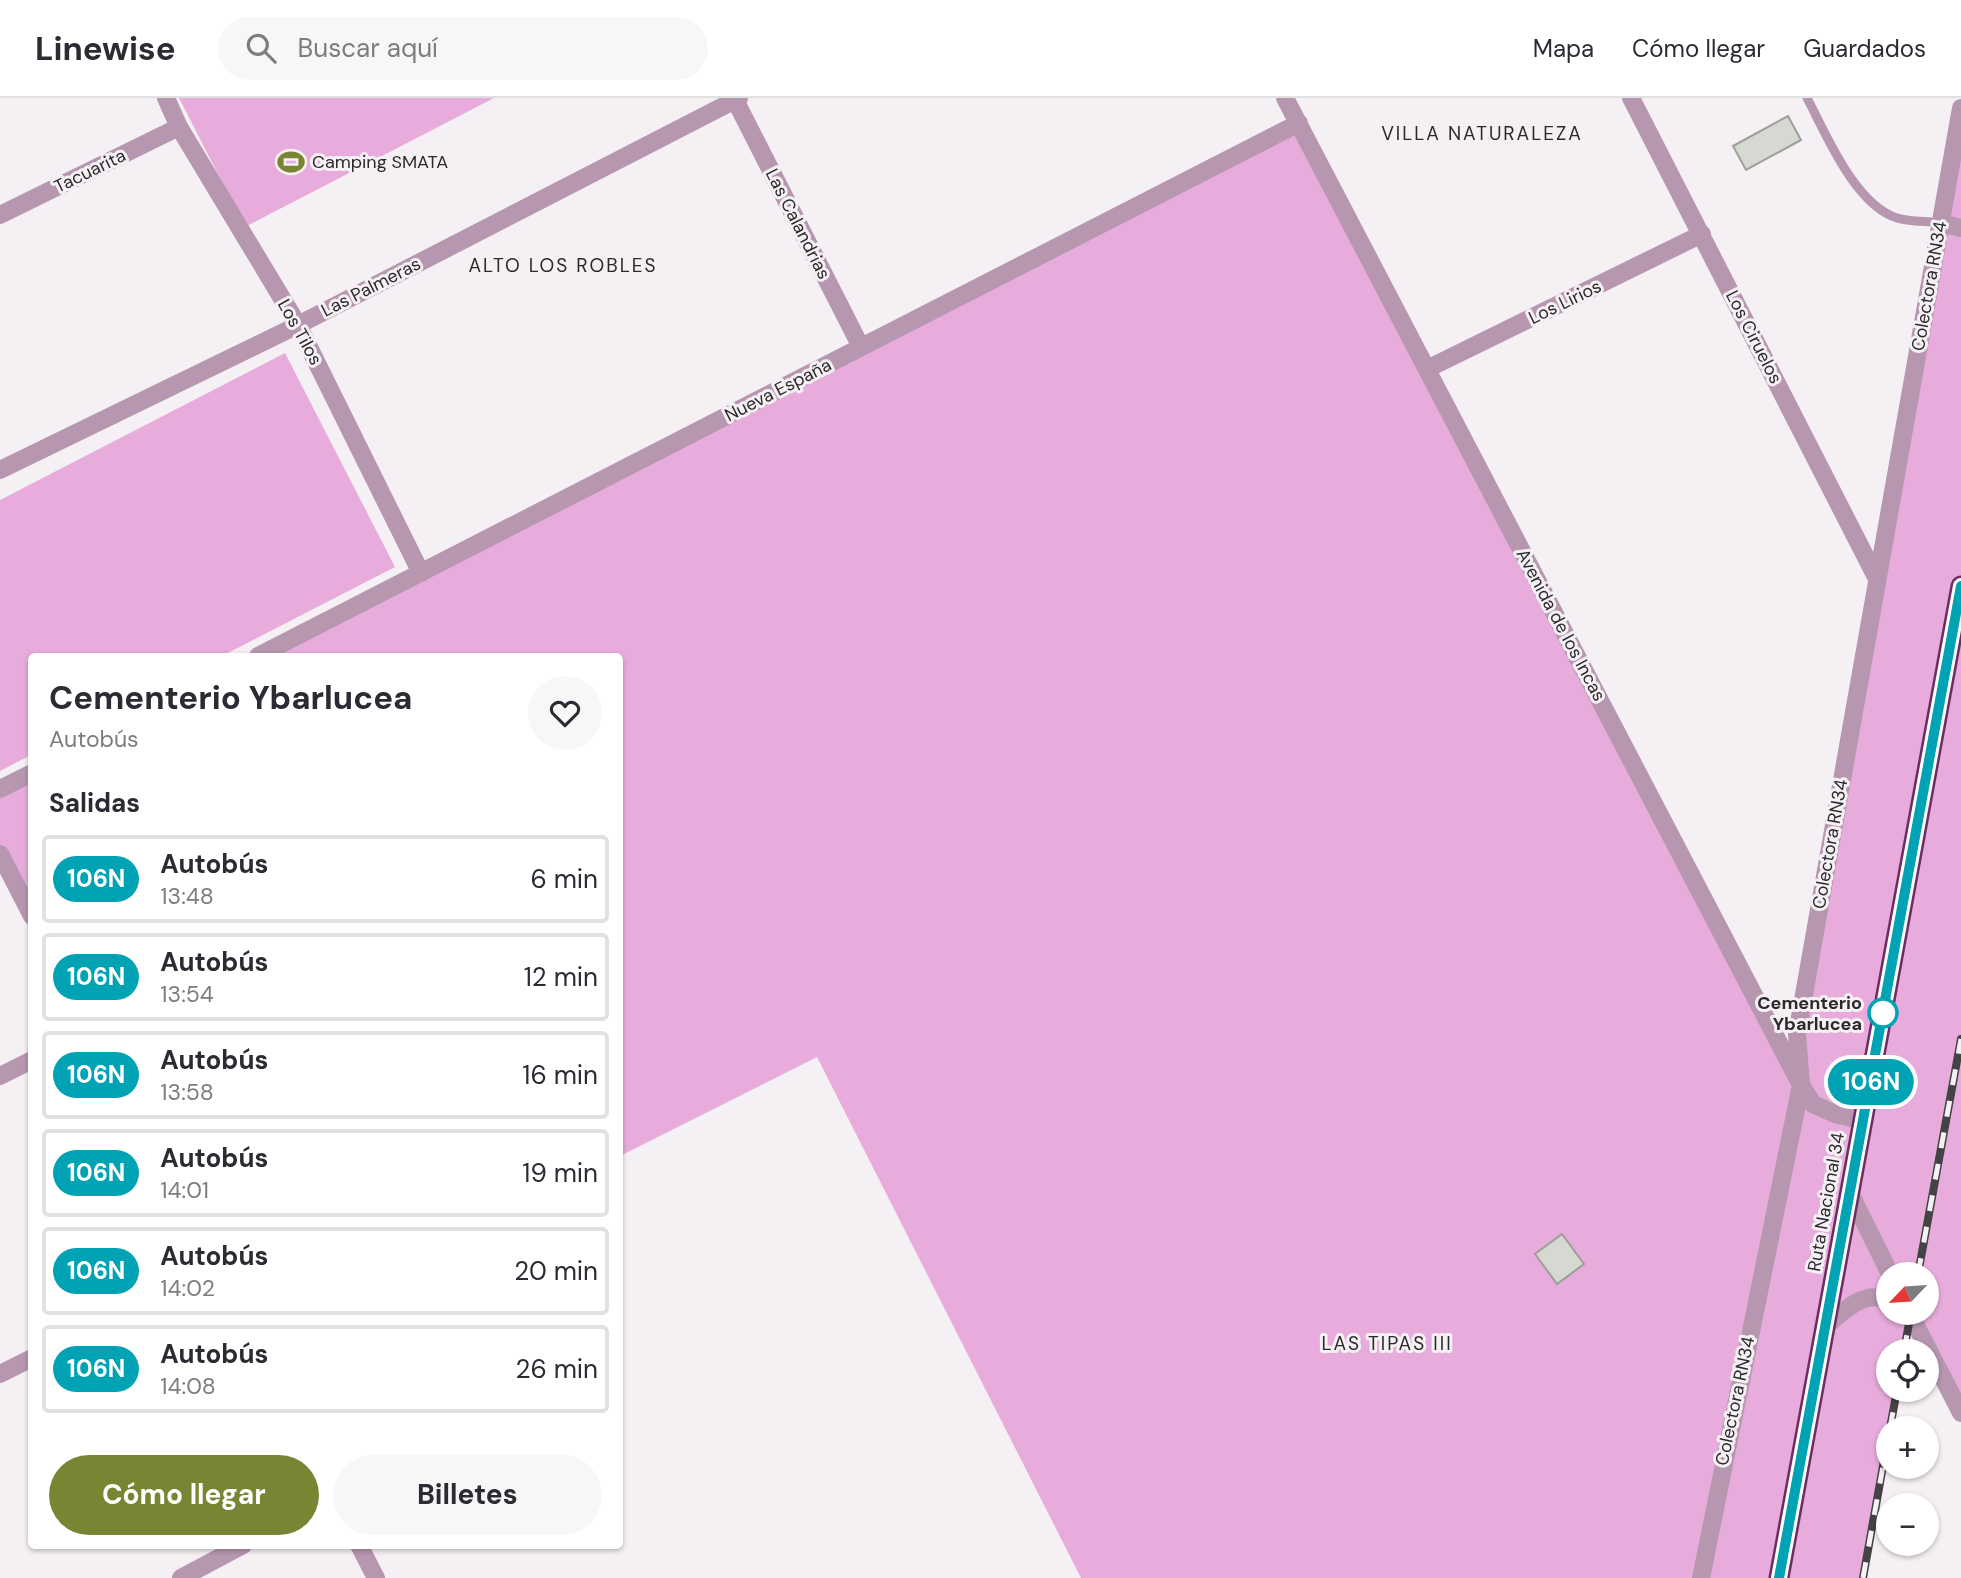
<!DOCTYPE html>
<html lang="es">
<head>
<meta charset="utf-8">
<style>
	body { margin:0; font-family:"DM Sans",sans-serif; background:#f7f7f7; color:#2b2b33; height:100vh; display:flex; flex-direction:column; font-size:26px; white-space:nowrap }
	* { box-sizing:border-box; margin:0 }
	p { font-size:23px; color:#7c7c81 }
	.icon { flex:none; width:38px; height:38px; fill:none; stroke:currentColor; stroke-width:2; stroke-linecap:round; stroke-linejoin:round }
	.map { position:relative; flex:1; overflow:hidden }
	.panel { position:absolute; left:28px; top:555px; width:595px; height:896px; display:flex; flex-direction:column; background:#fff; border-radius:7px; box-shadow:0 2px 5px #0004 }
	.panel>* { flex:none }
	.badge { padding:0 14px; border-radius:23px; font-size:24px; line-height:46px }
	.needle { width:46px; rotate:245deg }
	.controls { position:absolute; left:1876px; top:1164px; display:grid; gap:14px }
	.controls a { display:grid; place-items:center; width:63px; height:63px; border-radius:50%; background:#fff; box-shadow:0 2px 5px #0004; font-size:35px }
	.map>.badge { position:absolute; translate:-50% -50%; box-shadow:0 0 0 4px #fff }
	h2 { padding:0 21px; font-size:26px; line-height:63px }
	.round { display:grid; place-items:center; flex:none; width:74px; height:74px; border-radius:37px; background:#f7f7f7 }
	.headline { display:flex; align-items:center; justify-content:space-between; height:119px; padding:0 21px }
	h1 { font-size:33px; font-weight:700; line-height:52px }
	.cta { display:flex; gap:14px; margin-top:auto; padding:14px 21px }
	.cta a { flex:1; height:80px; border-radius:42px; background:#798533; color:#fff; font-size:28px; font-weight:700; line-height:80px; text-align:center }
	.cta a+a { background:#f7f7f7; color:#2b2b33 }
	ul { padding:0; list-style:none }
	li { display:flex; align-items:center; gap:21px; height:88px; margin:0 14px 10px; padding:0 7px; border:4px solid #e1e1e2; border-radius:7px }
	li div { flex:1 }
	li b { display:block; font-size:26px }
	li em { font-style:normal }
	li .badge { min-width:77px; font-weight:700; text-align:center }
	header { display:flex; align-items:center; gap:42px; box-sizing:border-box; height:98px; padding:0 35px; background:#fff; border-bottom:2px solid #e1e1e2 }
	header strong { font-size:33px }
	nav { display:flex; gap:38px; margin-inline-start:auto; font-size:24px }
	.search { width:490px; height:63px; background:#f7f7f7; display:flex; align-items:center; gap:18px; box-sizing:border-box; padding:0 24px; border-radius:38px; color:#7c7c81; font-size:26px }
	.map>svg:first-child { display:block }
	.green { fill:#e7acdc; fill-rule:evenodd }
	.building { fill:#d6d8d2; stroke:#9d9e99; stroke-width:2 }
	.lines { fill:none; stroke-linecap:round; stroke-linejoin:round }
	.lane { stroke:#b796b0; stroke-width:9 }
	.street { stroke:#b796b0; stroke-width:18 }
	.highway { stroke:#6d2c64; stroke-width:21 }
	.rail-casing { stroke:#444244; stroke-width:8 }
	.rail { stroke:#f5f0f4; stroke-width:5; stroke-dasharray:16; stroke-linecap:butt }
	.line-casing { stroke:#fff; stroke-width:16 }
	.line { stroke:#00a3b4; stroke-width:10 }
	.stop-dot { fill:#fff; stroke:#00a3b4; stroke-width:3.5 }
	.labels { text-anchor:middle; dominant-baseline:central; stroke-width:6; stroke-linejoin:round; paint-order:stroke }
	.poi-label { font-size:18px; fill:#2b292b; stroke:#f5f0f4; text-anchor:start }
	.street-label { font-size:18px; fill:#2b292b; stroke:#f5f0f4 }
	.stop-label { font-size:18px; font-weight:bold; fill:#2b292b; stroke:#f5f0f4; text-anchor:end }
	.neighbourhood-label { font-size:19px; letter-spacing:2px; fill:#2b292b; stroke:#f5f0f4 }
</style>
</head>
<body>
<header>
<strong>Linewise</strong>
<div class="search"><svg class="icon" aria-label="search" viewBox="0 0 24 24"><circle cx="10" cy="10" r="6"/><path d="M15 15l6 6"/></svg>Buscar aquí</div>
<nav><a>Mapa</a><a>Cómo llegar</a><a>Guardados</a></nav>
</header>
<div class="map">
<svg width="1961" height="1480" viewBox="0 0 1961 1480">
	<rect width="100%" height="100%" fill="#f5f0f4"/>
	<!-- green -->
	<path class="green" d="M179,0H494L245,129Z
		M1961,10V1315L1911,1218L1904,1253H1888V1292H1897L1863,1480H1081L817,959L620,1058V558H258L1299,25L1800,985L1797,936ZM1888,1176H1927V1214H1888Z
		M285,255L395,469L222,558H32L31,657L0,673V402Z
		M31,675V818L0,756V691Z"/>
	<!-- building -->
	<path class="building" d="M1788,18L1801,42L1746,72L1733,48Z
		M1562,1136L1584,1166L1557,1186L1535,1156Z"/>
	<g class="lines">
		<!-- lane -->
		<path class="lane" d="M1807,0C1826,36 1855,107 1897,120C1910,124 1926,123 1940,125"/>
		<!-- street -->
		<path class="street" d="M166,0L179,29L298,227L421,475
			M1285,0L1801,987L1813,1006L1835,1016L1864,1023
			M1631,0L1876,479
			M735,2L861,249
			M0,117L179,29
			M1940,125L1961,130
			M1427,271L1702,136
			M0,372L298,227L739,0
			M258,558L1299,25
			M0,691L32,675
			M0,756L32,818
			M0,978L32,962
			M1850,1095L1890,1176
			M1909,1214L1961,1315
			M1826,1228C1842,1214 1866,1190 1888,1203
			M0,1276L32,1260
			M359,1447L376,1480
			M181,1480L243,1447
			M1701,1480L1801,987L1797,936L1961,10"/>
		<!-- highway -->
		<path class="highway" d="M1779,1480L1961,488"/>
		<defs>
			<path id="rail" d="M1918,1176L1961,941
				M1904,1253L1911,1214
				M1890,1330L1897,1292
				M1863,1480L1888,1340"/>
		</defs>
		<!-- rail casing -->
		<use href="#rail" class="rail-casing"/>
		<!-- rail -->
		<use href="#rail" class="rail"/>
	</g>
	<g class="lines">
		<defs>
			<path id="line" d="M1779,1480L1961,488"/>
		</defs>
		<!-- line casing -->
		<use href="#line" class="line-casing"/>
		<!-- line -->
		<use href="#line" class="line"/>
	</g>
	<!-- icons -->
	<defs>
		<symbol id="stadium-bare" viewBox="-9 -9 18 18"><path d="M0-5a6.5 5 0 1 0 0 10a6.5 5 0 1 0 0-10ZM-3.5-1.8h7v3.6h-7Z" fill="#798533" stroke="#f5f0f4" stroke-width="2.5" paint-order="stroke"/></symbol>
	</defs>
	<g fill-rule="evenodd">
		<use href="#stadium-bare" x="272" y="45" width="38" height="38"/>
	</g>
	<!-- markers -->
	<circle class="stop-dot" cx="1883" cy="915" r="14"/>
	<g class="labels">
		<!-- poi labels -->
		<g class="poi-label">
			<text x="312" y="64">Camping SMATA</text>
		</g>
		<!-- street labels -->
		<g class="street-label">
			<text transform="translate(90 73) rotate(-26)">Tacuarita</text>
			<text transform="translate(798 126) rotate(63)">Las Calandrias</text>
			<text transform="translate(1929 188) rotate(-80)">Colectora RN34</text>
			<text transform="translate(371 189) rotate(-27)">Las Palmeras</text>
			<text transform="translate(1565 204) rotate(-26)">Los Lirios</text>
			<text transform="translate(300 234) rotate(61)">Los Tilos</text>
			<text transform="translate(1754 239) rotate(63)">Los Ciruelos</text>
			<text transform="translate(778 292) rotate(-27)">Nueva España</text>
			<text transform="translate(1561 527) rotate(62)">Avenida de los Incas</text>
			<text transform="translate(1830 746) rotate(-80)">Colectora RN34</text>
			<text transform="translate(1826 1104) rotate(-80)">Ruta Nacional 34</text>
			<text transform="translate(1735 1303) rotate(-78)">Colectora RN34</text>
		</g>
		<!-- stop labels -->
		<g class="stop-label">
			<text x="1862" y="905">Cementerio<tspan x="1862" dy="21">Ybarlucea</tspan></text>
		</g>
		<!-- neighbourhood labels -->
		<g class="neighbourhood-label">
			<text x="1482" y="35">VILLA NATURALEZA</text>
			<text x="563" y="167">ALTO LOS ROBLES</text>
			<text x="1387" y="1245">LAS TIPAS III</text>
		</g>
	</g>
</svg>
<div class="controls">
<a><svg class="needle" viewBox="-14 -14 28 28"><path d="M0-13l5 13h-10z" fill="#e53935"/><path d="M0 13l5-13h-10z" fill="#7c7c81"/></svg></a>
<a><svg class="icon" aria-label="locate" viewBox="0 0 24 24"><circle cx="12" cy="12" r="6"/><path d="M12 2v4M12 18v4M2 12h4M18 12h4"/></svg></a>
<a>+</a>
<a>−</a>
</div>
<b class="badge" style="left:1871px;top:984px;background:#00a3b4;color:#fff">106N</b>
<section class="panel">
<div class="headline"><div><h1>Cementerio Ybarlucea</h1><p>Autobús</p></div><a class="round"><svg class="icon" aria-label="heart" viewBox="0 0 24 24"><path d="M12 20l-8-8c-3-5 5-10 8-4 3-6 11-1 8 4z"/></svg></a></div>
<h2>Salidas</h2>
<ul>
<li><span class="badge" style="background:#00a3b4;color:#fff">106N</span><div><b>Autobús</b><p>13:48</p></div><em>6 min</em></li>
<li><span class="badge" style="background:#00a3b4;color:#fff">106N</span><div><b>Autobús</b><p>13:54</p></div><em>12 min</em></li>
<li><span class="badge" style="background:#00a3b4;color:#fff">106N</span><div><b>Autobús</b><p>13:58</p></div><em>16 min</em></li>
<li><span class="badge" style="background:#00a3b4;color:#fff">106N</span><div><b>Autobús</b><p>14:01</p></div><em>19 min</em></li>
<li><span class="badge" style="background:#00a3b4;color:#fff">106N</span><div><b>Autobús</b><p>14:02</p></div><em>20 min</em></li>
<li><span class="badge" style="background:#00a3b4;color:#fff">106N</span><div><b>Autobús</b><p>14:08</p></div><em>26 min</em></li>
</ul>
<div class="cta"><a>Cómo llegar</a><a>Billetes</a></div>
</section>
</div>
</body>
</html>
